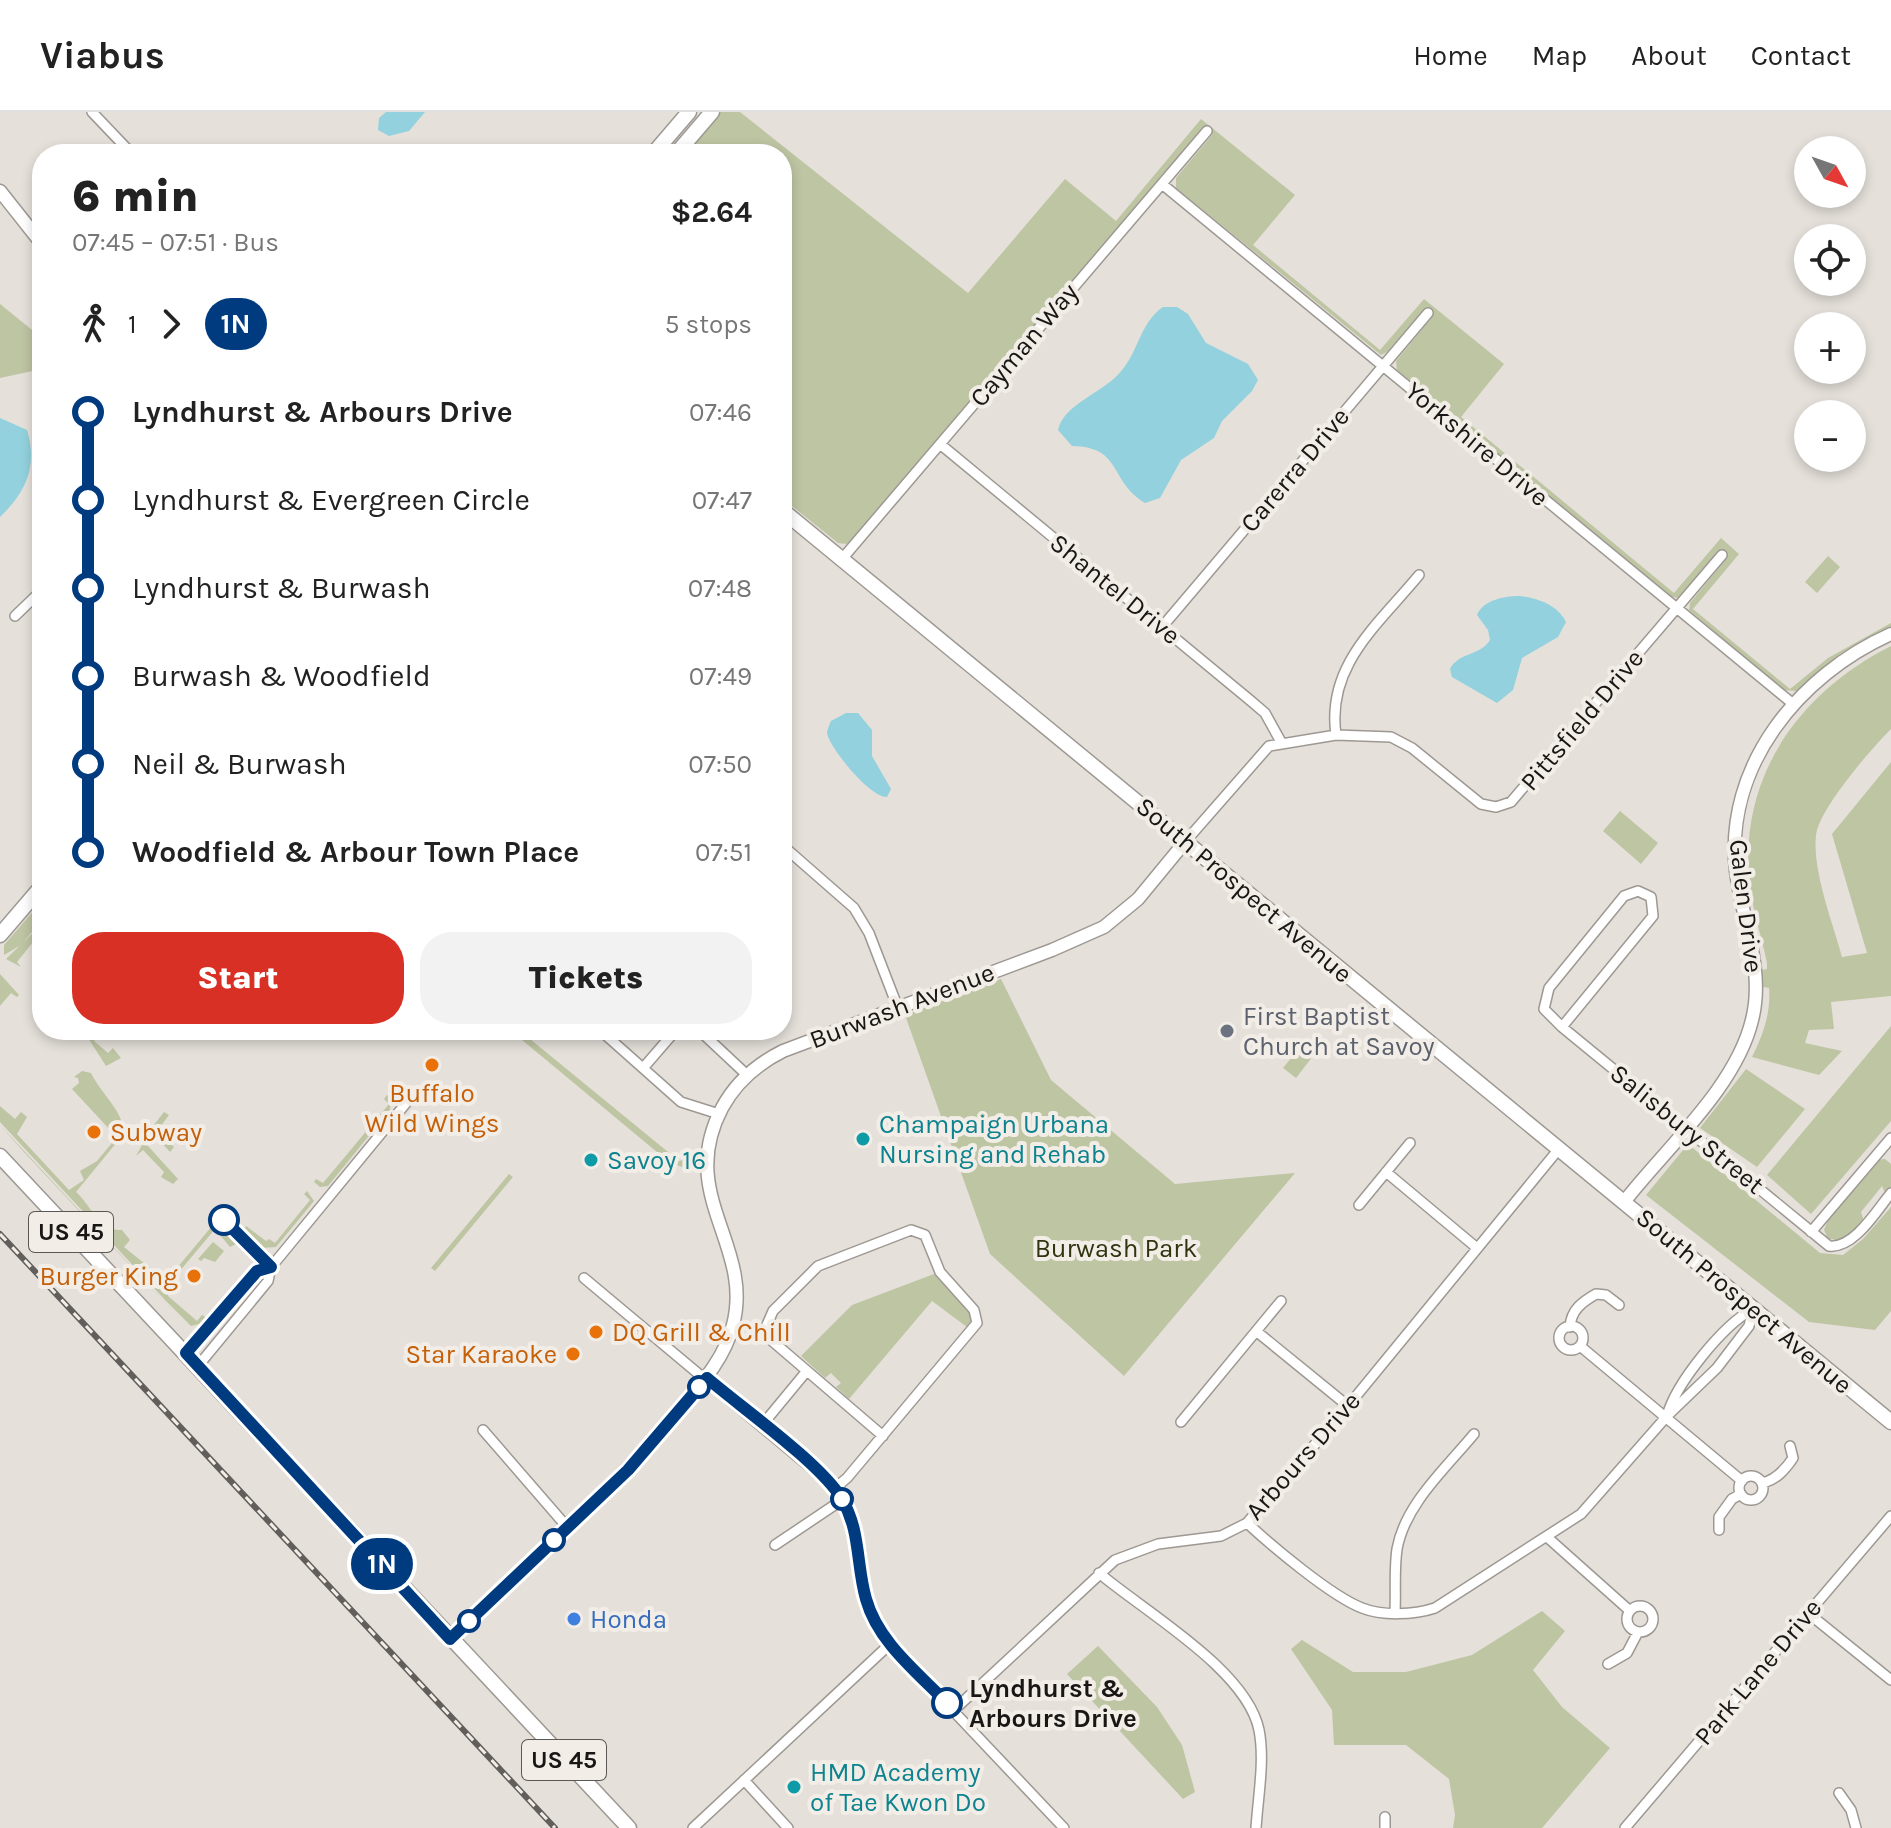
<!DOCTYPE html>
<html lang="en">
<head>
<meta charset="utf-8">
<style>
	body { margin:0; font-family:Karla,sans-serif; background:#f2f2f2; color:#222; height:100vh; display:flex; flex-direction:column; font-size:30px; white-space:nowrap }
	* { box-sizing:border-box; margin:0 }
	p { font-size:26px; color:#767676 }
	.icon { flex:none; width:44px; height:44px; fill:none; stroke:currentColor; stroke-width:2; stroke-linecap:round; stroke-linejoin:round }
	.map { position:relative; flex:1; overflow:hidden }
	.side { position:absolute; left:32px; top:32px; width:760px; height:896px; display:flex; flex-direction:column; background:#fff; border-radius:32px; box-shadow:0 4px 12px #0003 }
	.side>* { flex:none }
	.badge { padding:0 16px; border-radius:26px; font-size:28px; line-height:52px }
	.needle { width:52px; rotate:130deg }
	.tools { position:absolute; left:1794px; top:24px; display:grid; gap:16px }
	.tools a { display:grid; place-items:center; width:72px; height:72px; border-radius:50%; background:#fff; box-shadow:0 4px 12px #0003; font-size:40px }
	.map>.badge { position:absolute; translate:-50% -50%; box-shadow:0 0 0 4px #fff }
	.legs { display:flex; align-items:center; gap:12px; height:88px; padding:0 40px; font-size:26px }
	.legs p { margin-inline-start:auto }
	.head { display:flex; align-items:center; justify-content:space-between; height:136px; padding:0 40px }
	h1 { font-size:44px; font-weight:800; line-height:60px }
	.button { display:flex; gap:16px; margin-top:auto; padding:16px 40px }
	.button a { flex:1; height:92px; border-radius:32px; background:#d93025; color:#fff; font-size:32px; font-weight:800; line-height:92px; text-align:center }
	.button a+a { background:#f2f2f2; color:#222 }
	ul { padding:0 40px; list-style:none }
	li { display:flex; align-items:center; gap:28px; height:88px; font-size:30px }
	li i { display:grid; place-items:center; width:12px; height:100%; margin:0 10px; background:currentColor }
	li i::after { content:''; width:20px; height:20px; margin:-10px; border:6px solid; border-radius:50%; background:#fff }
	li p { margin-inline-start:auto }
	li:first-child i { background:linear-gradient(#0000 50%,currentColor 0) }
	li:last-child i { background:linear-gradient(currentColor 50%,#0000 0) }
	header { display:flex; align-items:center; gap:48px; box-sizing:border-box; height:112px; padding:0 40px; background:#fff; border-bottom:2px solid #e0e0e0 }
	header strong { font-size:38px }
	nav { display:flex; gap:44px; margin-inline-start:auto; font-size:28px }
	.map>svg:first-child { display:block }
	.green { fill:#bec5a3 }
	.water { fill:#92d1dd }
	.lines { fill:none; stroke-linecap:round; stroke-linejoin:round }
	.minor-casing { stroke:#9e9893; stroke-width:12 }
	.tertiary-casing { stroke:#9e9893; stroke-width:15 }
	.secondary-casing { stroke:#9e9893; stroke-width:17 }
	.primary-casing { stroke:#9e9893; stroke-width:17 }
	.minor { stroke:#fff; stroke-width:9 }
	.tertiary { stroke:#fff; stroke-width:12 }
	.secondary { stroke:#fff; stroke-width:14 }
	.primary { stroke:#fff; stroke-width:14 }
	.rail-casing { stroke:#615e5b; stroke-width:6 }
	.rail { stroke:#f2ede7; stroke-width:3; stroke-dasharray:9; stroke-linecap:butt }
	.line-1-casing { stroke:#fff; stroke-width:18 }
	.line-1 { stroke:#003b80; stroke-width:12 }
	.worship-dot { fill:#6b7280; stroke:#f2ede7; stroke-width:3 }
	.food-dot { fill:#e8710a; stroke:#f2ede7; stroke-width:3 }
	.culture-dot { fill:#0f9aa8; stroke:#f2ede7; stroke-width:3 }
	.stop-1-dot { fill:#fff; stroke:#003b80; stroke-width:4 }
	.shop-dot { fill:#3f7fe0; stroke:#f2ede7; stroke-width:3 }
	.labels { text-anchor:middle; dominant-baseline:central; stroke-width:8; stroke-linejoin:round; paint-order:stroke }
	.shield { fill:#f2ede7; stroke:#5a5754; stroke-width:2 }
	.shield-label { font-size:24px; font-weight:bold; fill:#191715 }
	.street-label { font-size:26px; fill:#191715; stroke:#f2ede7 }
	.worship-label { font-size:26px; fill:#5b616d; stroke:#f2ede7; text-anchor:start }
	.food-label { font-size:26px; fill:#c56008; stroke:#f2ede7; text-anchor:start }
	.culture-label { font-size:26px; fill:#0d838f; stroke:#f2ede7; text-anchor:start }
	.park-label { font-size:26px; fill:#303510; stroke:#f2ede7 }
	.shop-label { font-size:26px; fill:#366cbe; stroke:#f2ede7; text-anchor:start }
	.stop-label { font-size:26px; font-weight:bold; fill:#191715; stroke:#f2ede7; text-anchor:start }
</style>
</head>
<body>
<header>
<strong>Viabus</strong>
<nav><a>Home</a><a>Map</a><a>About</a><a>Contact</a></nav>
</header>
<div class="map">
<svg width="1891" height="1716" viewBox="0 0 1891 1716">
	<rect width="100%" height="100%" fill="#e5e0da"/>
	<!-- green -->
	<path class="green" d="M720,0H740L968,181L1065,67L1116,109L1201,7L1295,83L1253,133L1380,238L1424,187L1504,252L1461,305L1674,481L1721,426L1739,442L1693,497L1790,577L1828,546L1891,511V515L1840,542L1796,579L1783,578L1689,498L1690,491L1727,446L1719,440L1682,483L1677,486L1669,484L1397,258L1396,249L1433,204L1424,197L1387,240L1381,243L1176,76V66L1212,23L1203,15L856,423L847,432L838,431L782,386V42H684Z
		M0,192L42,226V257L0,266Z
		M1828,444L1840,455L1817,481L1805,470Z
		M1891,534V617C1871,637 1819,697 1816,723C1812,759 1833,811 1842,845L1867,841L1832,722L1891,650V884L1831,890L1834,917L1809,918L1805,931L1842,939L1819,963L1752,945C1763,923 1771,901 1769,876L1763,875L1762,858L1767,857V851C1762,826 1753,800 1750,774C1737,667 1798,581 1891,534Z
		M1620,699L1658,731L1641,752L1603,719Z
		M42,789V808L21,833L4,843V833Z
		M42,812V819L17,850L21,855L6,847Z
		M0,862L19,883L17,885L11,881L0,894Z
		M1001,867L1051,968L1175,1072L1295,1061L1124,1264L990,1142L905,903Z
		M1891,914V1009L1811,1102L1767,1063Z
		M83,918H92L99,923L94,929L108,941L113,936L121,946L106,954Z
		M510,918H519L679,1049L696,1044L692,1051L682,1055L669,1050Z
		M1301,934L1313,944L1296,966L1283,956Z
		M1746,957L1805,997L1757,1055L1700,1016Z
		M82,959L91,961C99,978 118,995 122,1011L112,1020L72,977L79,971L78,966L74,965Z
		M387,983L391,985L390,998L328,1074L320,1075L314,1070L316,1067L323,1071L389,992L384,987Z
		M0,994L15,1007L21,1000L27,1005L17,1022L69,1078L84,1068L80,1059L97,1049L126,1014L133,1018V1024L128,1023L120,1032L117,1030L76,1080C90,1092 100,1120 122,1118L130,1128L124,1135L160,1164L165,1158L172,1162L212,1114L207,1107L216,1106L238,1131L230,1135L215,1117L168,1173V1184L197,1209L202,1203L207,1206L228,1185L207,1210L191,1214L166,1189L0,1010Z
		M164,1000L169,1003L160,1015L170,1024L167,1028L174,1035L170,1040L150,1018Z
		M0,1013L23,1039L186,1213Z
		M1688,1032L1820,1141L1843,1143L1863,1127L1891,1095V1199L1875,1218L1809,1210L1646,1083Z
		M142,1033L148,1034L178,1067L173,1072L161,1065L164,1060L143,1038L136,1044Z
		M1885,1047L1891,1052V1077L1886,1083L1882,1074L1861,1100L1864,1109L1846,1128L1828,1127L1824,1118L1829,1105L1877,1048Z
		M509,1062L513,1065L435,1159L431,1156Z
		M307,1079L314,1089L276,1135L260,1136L243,1119L246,1114L266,1129L269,1127L275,1131L310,1088L304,1082Z
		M213,1130L224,1139L215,1150L204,1146L201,1149L198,1147Z
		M934,1162L971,1199L973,1207L967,1215L932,1189L849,1287L836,1275L841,1271L831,1261L825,1266L801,1244L852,1193Z
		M1542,1499L1565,1519L1533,1558L1562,1595L1610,1636L1542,1716H1453L1455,1703L1449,1667L1406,1633H1334L1332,1598L1291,1537L1302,1528L1353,1560H1406L1472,1543Z
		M1098,1534L1157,1595L1182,1633L1195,1680L1183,1687L1067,1562Z"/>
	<!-- water -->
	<path class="water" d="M386,0H425L409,19L389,24L378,18L379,6Z
		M1163,195H1177L1188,202L1206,231L1248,252L1258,268L1252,279L1222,309L1214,326L1181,348L1160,386L1145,391C1108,368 1123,335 1072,334L1058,318C1064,291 1106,280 1122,258C1139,238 1140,211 1163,195Z
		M0,306L27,318C38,354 26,380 0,405Z
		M1520,484C1537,486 1558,493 1566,510L1558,525L1522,546L1513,578L1497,591L1452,565L1450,557C1459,540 1480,544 1490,528L1488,518L1477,503C1483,488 1504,484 1520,484Z
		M846,601H858L872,618V644L891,677L887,685C870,686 829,635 827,621C827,619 830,611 831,609Z"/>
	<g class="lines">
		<defs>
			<path id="minor" d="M92,0L132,42
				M231,42H244
				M1162,72L1792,591
				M940,332L1251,589L1265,601L1281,630
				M842,447L1207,19
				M15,504L42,478
				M1162,515L1428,201
				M1336,623C1326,553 1378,513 1419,463
				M1185,730L1269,634L1336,623L1391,625L1412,636L1481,692L1496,695L1511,690L1722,443
				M782,733L854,796L869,821L898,896
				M1638,779L1651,785L1653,804L1562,915L1544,897L1549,876L1624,784Z
				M1562,915L1829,1134C1854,1137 1877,1098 1891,1081
				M600,918L681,990L719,1002
				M699,918L747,963
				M644,955L676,918
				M1386,1060L1477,1136
				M1359,1093L1410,1031
				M1811,1120L1891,1026
				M584,1166L835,1376L854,1410L861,1441L863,1473L873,1507L890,1532L1064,1716
				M1559 1226a12 12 0 1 1 24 0a12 12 0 1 1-24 0Z
				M1570,1215C1571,1198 1582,1190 1596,1182L1606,1183L1619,1193
				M1256,1219L1348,1294
				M1580,1234L1742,1369
				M186,1241L257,1159L271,1155
				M198,1254L268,1169L271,1155L281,1143L407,990
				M1667,1304C1676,1271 1723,1213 1753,1197
				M1181,1310L1281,1189
				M763,1312L806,1260
				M483,1318L567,1415
				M1739 1376a12 12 0 1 1 24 0a12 12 0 1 1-24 0Z
				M1762,1371C1776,1368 1785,1358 1793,1346L1790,1334
				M835,1376L847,1366L977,1211L974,1198L940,1160L925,1123L911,1118L818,1154L773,1199L766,1215L771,1228L883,1324
				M1247,1411C1272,1434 1331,1484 1362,1496C1382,1504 1414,1503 1435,1496L1581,1402L1667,1304L1717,1256L1749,1214L1753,1197
				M1719,1418V1405L1732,1387L1741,1382
				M1547,1425L1630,1499
				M775,1433L842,1388
				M1099,1461C1145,1500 1247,1558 1259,1618C1265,1648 1258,1685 1256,1716
				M1627 1507a13 13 0 1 1 26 0a13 13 0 1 1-26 0Z
				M1395,1500C1396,1479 1394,1457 1397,1437C1405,1392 1447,1355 1474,1322
				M1808,1501L1891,1568
				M1608,1552L1627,1541L1638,1520
				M954,1598L1115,1448L1158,1432L1221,1424L1247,1411L1348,1294L1558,1038
				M744,1668L788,1716
				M1839,1681L1851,1698L1856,1716
				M1385,1705V1716
				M693,1716L890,1532
				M1625,1716L1891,1404"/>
			<path id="tertiary" d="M0,79L42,132
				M1624,1090C1666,1036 1736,975 1752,908C1765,858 1742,808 1736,759C1724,654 1799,563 1891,522
				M450,1527C529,1451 613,1379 682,1295C703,1270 725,1245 733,1213C754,1133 676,1083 722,996C736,970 757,952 783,939L1052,838L1104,815L1138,787L1185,730"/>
			<path id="secondary" d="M653,42L689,0
				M676,42L712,0
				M782,398L1891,1310
				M0,823L42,774"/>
			<path id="primary" d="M0,1044L629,1716"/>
		</defs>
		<!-- minor casing -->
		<use href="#minor" class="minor-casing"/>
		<!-- tertiary casing -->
		<use href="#tertiary" class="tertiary-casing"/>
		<!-- secondary casing -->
		<use href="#secondary" class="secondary-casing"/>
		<!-- primary casing -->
		<use href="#primary" class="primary-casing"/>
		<!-- minor -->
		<use href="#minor" class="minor"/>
		<!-- tertiary -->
		<use href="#tertiary" class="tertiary"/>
		<!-- secondary -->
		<use href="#secondary" class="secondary"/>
		<!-- primary -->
		<use href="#primary" class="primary"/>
		<defs>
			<path id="rail" d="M0,1122L555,1716"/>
		</defs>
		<!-- rail casing -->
		<use href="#rail" class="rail-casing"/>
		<!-- rail -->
		<use href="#rail" class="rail"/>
	</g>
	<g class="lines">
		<defs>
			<path id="line-1" d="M224,1108L271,1155L257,1159L186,1241L450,1527L628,1358L707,1266C742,1296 820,1351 842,1387C861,1420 856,1452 866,1487C878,1530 917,1560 947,1591"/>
		</defs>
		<!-- line-1 casing -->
		<use href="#line-1" class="line-1-casing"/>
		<!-- line-1 -->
		<use href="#line-1" class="line-1"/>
	</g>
	<!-- markers -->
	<circle class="worship-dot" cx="1227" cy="919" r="8"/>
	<g class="food-dot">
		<circle cx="432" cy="953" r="8"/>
		<circle cx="94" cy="1020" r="8"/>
		<circle cx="194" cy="1164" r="8"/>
		<circle cx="596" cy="1220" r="8"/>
		<circle cx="573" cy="1242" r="8"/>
	</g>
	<g class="culture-dot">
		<circle cx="863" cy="1027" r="8"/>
		<circle cx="591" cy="1048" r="8"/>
		<circle cx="794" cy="1675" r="8"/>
	</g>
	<g class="stop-1-dot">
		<circle cx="224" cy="1108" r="14"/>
		<circle cx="699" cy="1275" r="10"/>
		<circle cx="842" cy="1387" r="10"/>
		<circle cx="554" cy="1428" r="10"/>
		<circle cx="469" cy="1509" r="10"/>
		<circle cx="947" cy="1591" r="14"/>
	</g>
	<circle class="shop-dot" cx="574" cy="1507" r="8"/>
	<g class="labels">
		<!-- shield labels -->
		<g class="shield">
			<rect x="29" y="1100" width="84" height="40" rx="6"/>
			<rect x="522" y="1628" width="84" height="40" rx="6"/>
		</g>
		<g class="shield-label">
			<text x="71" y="1120">US 45</text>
			<text x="564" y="1648">US 45</text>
		</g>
		<!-- street labels -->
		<g class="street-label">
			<text transform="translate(1024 233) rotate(-50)">Cayman Way</text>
			<text transform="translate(1477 332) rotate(40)">Yorkshire Drive</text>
			<text transform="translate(1295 358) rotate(-50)">Carerra Drive</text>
			<text transform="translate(1115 477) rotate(39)">Shantel Drive</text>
			<text transform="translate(1582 608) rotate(-50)">Pittsfield Drive</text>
			<text transform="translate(1244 778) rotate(40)">South Prospect Avenue</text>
			<text transform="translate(1746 794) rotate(83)">Galen Drive</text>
			<text transform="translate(902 894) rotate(-21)">Burwash Avenue</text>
			<text transform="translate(1687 1017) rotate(39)">Salisbury Street</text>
			<text transform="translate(1744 1189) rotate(40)">South Prospect Avenue</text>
			<text transform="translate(1303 1344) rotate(-49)">Arbours Drive</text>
			<text transform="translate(1758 1560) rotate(-50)">Park Lane Drive</text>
		</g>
		<!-- worship labels -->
		<g class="worship-label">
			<text x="1243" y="904">First Baptist<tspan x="1243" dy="30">Church at Savoy</tspan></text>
		</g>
		<!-- food labels -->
		<g class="food-label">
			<text x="432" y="981" text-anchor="middle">Buffalo<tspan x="432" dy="30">Wild Wings</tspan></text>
			<text x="110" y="1020">Subway</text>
			<text x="178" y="1164" text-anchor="end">Burger King</text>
			<text x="612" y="1220">DQ Grill &amp; Chill</text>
			<text x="557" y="1242" text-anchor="end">Star Karaoke</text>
		</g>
		<!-- culture labels -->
		<g class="culture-label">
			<text x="879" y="1012">Champaign Urbana<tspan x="879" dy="30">Nursing and Rehab</tspan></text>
			<text x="607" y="1048">Savoy 16</text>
			<text x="810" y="1660">HMD Academy<tspan x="810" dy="30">of Tae Kwon Do</tspan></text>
		</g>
		<!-- park labels -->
		<g class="park-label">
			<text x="1116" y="1136">Burwash Park</text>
		</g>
		<!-- shop labels -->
		<g class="shop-label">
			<text x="590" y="1507">Honda</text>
		</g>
		<!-- stop labels -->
		<g class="stop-label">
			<text x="969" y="1576">Lyndhurst &amp;<tspan x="969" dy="30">Arbours Drive</tspan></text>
		</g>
	</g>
</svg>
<div class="tools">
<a><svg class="needle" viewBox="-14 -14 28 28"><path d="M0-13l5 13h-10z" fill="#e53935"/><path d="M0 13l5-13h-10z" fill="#767676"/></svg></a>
<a><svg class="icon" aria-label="locate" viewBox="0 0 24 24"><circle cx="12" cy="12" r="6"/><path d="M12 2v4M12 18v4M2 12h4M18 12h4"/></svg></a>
<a>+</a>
<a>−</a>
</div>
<b class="badge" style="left:382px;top:1452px;background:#003b80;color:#fff">1N</b>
<section class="side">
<div class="head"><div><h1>6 min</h1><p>07:45 – 07:51 · Bus</p></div><b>$2.64</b></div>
<div class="legs"><svg class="icon" aria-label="walk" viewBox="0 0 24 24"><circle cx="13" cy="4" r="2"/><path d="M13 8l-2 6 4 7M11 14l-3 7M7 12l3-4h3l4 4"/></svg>1<svg class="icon" aria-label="forward" viewBox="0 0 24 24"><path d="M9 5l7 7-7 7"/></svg><b class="badge" style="background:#003b80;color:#fff">1N</b><p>5 stops</p></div>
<ul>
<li><i style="color:#003b80"></i><b>Lyndhurst &amp; Arbours Drive</b><p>07:46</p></li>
<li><i style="color:#003b80"></i><span>Lyndhurst &amp; Evergreen Circle</span><p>07:47</p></li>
<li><i style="color:#003b80"></i><span>Lyndhurst &amp; Burwash</span><p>07:48</p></li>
<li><i style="color:#003b80"></i><span>Burwash &amp; Woodfield</span><p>07:49</p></li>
<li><i style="color:#003b80"></i><span>Neil &amp; Burwash</span><p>07:50</p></li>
<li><i style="color:#003b80"></i><b>Woodfield &amp; Arbour Town Place</b><p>07:51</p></li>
</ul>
<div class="button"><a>Start</a><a>Tickets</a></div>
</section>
</div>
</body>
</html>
